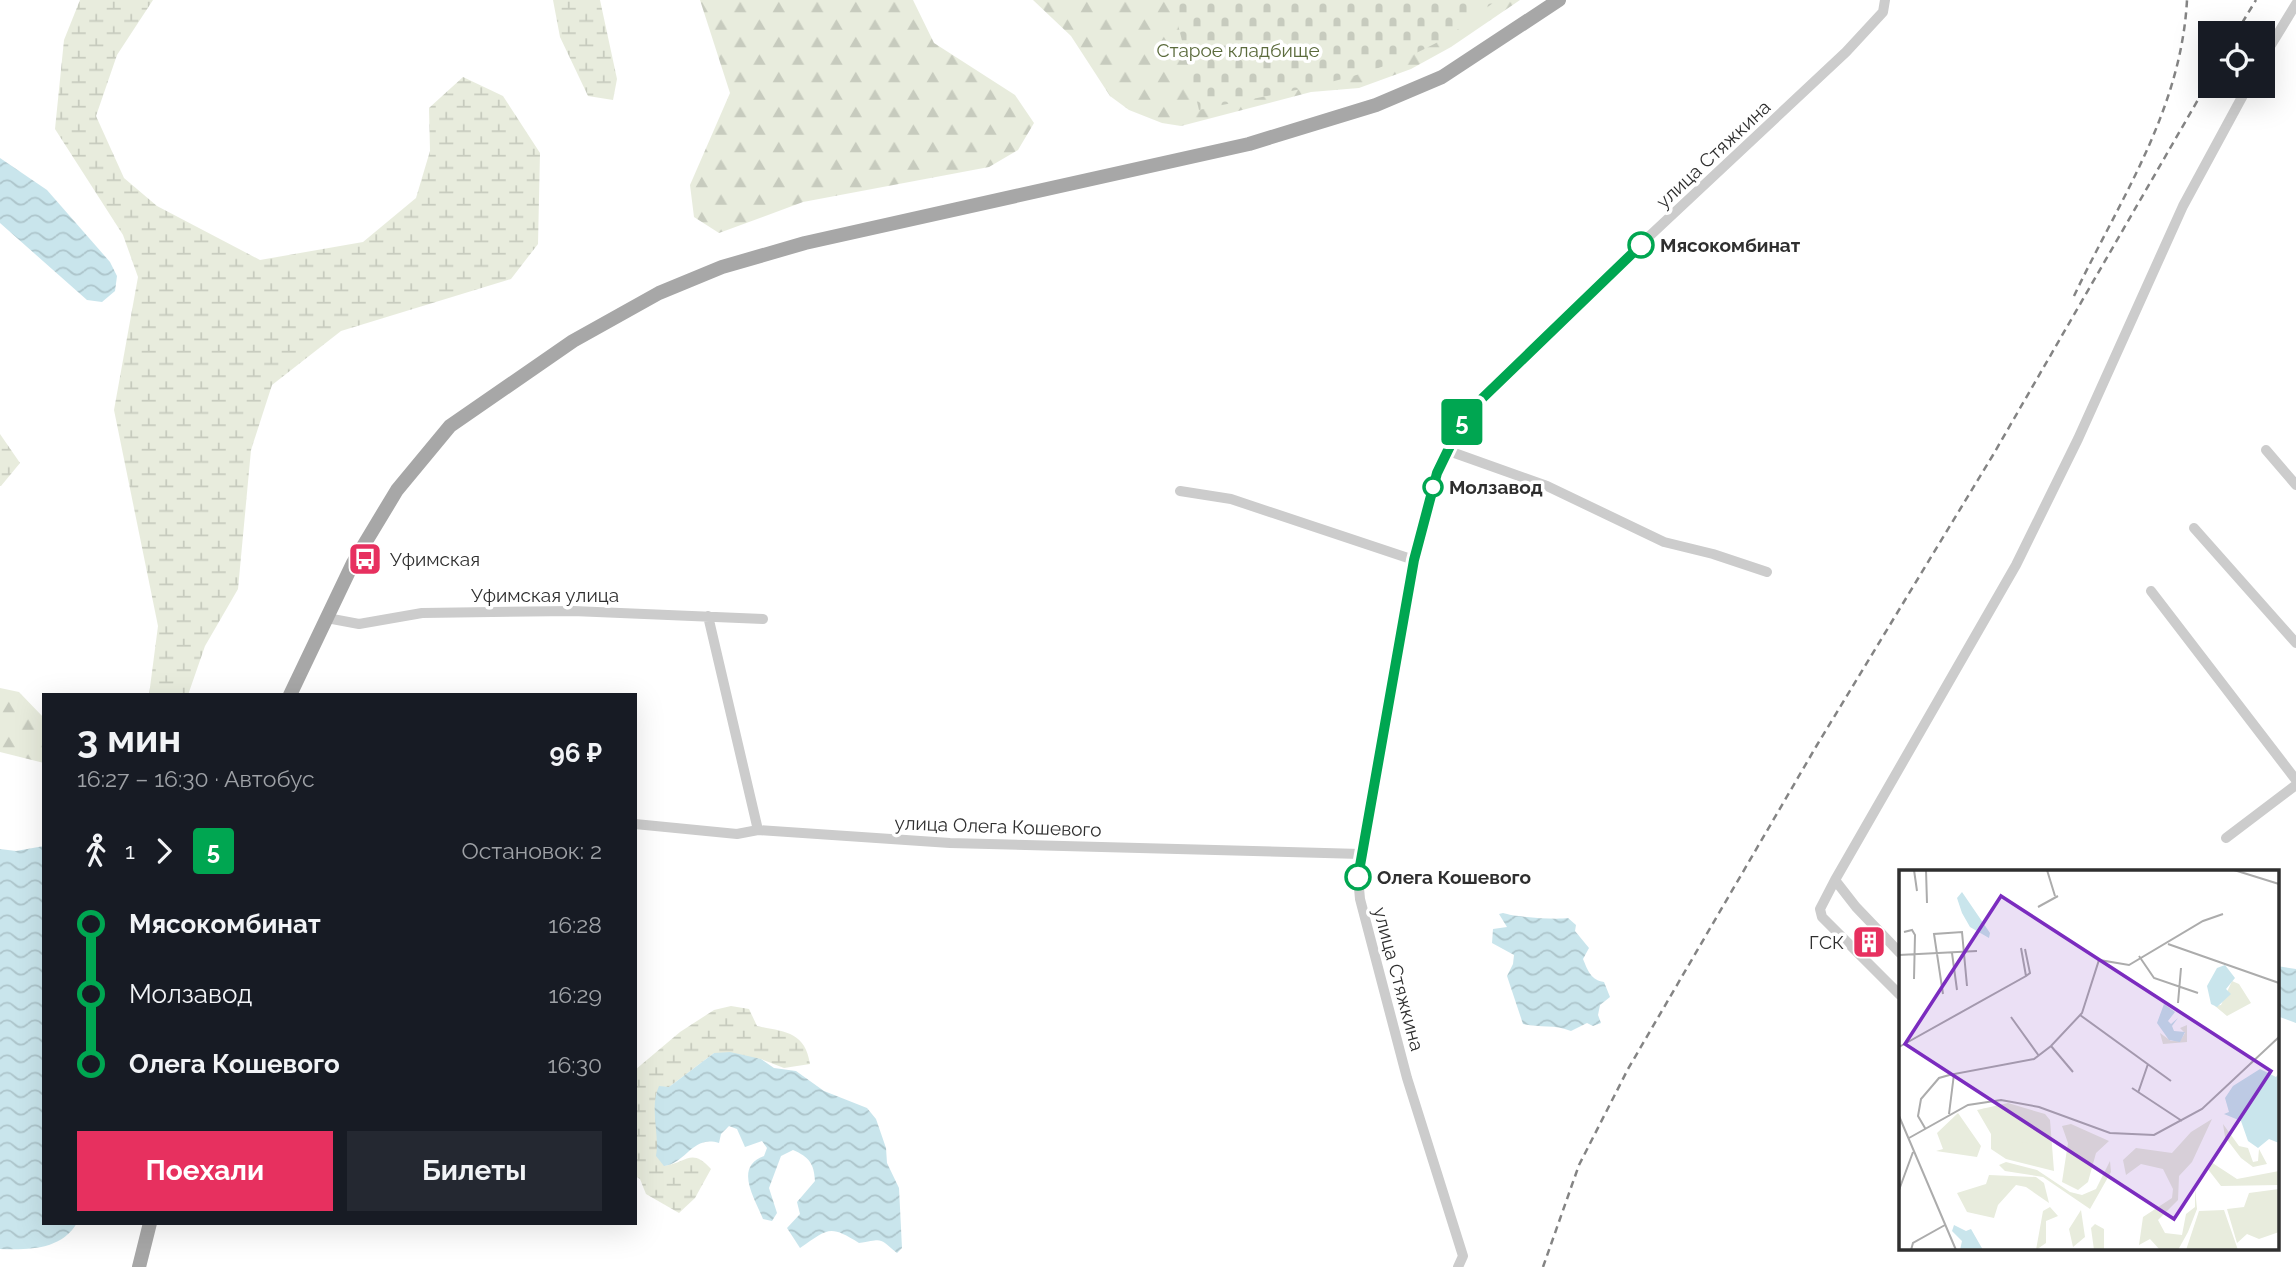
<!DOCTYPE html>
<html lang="ru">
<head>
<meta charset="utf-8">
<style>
	body { margin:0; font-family:Raleway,sans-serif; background:#242831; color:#f1f3f6; height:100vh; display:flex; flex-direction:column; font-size:26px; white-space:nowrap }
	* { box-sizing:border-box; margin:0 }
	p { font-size:23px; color:#9ea1a6 }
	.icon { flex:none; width:38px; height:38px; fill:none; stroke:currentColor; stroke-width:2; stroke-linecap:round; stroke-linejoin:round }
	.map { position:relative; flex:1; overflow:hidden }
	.sheet { position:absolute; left:42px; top:693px; width:595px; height:532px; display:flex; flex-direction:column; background:#171b24; border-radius:0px; box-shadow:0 7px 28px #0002 }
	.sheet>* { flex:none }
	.badge { padding:0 14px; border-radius:5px; font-size:24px; line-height:46px }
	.buttons { position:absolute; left:2198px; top:21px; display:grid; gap:14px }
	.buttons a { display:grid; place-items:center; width:77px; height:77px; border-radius:0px; background:#171b24; box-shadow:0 7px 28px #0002; font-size:35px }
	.map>.badge { position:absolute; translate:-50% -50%; box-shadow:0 0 0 4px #fff }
	.legs { display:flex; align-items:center; gap:10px; height:77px; padding:0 35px; font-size:23px }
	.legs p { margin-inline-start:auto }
	.head { display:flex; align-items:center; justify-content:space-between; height:119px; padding:0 35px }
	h1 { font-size:38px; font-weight:700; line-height:52px }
	.primary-button { display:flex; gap:14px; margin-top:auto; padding:14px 35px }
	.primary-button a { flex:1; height:80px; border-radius:0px; background:#e7305f; color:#fff; font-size:28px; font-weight:700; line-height:80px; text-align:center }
	.primary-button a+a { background:#242831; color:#f1f3f6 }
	ul { padding:0 35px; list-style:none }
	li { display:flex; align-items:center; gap:24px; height:70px; font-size:26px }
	li i { display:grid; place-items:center; width:10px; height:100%; margin:0 9px; background:currentColor }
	li i::after { content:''; width:18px; height:18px; margin:-9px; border:5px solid; border-radius:50%; background:#171b24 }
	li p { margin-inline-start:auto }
	li:first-child i { background:linear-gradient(#0000 50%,currentColor 0) }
	li:last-child i { background:linear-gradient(currentColor 50%,#0000 0) }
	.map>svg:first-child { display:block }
	.forest { fill:url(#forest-firs) }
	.wetland { fill:url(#wetland-marsh) }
	.cemetery { fill:url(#cemetery-stones) }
	.water { fill:url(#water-waves) }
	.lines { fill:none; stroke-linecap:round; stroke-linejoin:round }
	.minor { stroke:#ccc; stroke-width:10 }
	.major { stroke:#a7a7a7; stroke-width:14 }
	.rail { stroke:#848484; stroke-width:2.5; stroke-dasharray:7 5; stroke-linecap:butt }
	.line-1-casing { stroke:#fff; stroke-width:16 }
	.line-1 { stroke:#00a651; stroke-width:10 }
	.stop-1-dot { fill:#fff; stroke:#00a651; stroke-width:3.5 }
	.labels { text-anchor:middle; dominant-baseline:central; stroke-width:7; stroke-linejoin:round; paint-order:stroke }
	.park-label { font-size:19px; fill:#5b6b3c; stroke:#fff }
	.street-label { font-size:19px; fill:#2f2f2f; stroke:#fff }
	.stop-label { font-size:19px; font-weight:bold; fill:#2f2f2f; stroke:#fff; text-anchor:start }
	.poi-label { font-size:19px; fill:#2f2f2f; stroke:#fff; text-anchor:start }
	.inset-road { fill:none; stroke:#acacac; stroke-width:2 }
	.view { fill:#7b2cbf; fill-opacity:0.15; stroke:#7b2cbf; stroke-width:3.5 }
	.inset-edge { fill:none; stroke:#2f2f2f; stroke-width:3.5 }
</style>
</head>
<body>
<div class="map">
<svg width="2296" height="1267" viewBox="0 0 2296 1267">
	<defs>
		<pattern id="forest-firs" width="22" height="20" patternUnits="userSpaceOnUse" patternTransform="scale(1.75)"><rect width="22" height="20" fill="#e8ecdd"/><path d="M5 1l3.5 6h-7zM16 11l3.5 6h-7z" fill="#c7cbbe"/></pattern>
		<pattern id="wetland-marsh" width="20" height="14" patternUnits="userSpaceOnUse" patternTransform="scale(1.75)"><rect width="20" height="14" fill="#e8ecdd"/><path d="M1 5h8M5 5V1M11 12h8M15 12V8" fill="none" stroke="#c7cbbe"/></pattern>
		<pattern id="cemetery-stones" width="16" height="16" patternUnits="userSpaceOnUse" patternTransform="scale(1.75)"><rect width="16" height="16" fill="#e8ecdd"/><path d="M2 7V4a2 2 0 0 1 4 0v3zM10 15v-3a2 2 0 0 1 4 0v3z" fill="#c7cbbe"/></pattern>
		<pattern id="water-waves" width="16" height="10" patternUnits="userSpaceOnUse" patternTransform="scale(1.75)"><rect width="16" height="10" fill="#c9e5ec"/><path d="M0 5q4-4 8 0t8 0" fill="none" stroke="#adc5cb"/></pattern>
	</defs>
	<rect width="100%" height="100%" fill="#fff"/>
	<!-- forest -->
	<path class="forest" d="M700,0H913L934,43L1015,95L1034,123L1018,150L989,167L803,202L719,233L694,217L690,185L730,93Z
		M1033,0H1520L1451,47L1411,69L1359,88L1311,92L1181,126L1162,123L1129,110L1110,96L1071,36Z
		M0,688L19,692L44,718V763L0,752Z"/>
	<!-- wetland -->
	<path class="wetland" d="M80,0H153L117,55L96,116L124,178L157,206L260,260L363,242L416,198L430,151L429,108L463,77L503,96L540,153L538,244L511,279L341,331L272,385L251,450L238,589L205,646L188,695H149L158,626L114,410L138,277L123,235L55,129L64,40Z
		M553,0H600L617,79L613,100L588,96L560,37Z
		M0,434L20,463L1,486H0Z
		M731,1006L749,1009L757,1026C784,1032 805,1031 810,1064L784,1068L761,1059L714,1053L669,1087L656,1093L658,1142L664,1166C687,1163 691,1147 711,1169L695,1198L679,1213L646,1194L640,1179L635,1176V1070L680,1032L714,1010Z"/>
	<!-- cemetery -->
	<path class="cemetery" d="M1172,0H1497C1480,12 1463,27 1445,38C1372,81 1280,92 1199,110Z"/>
	<!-- water -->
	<path class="water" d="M0,158L47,190L110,262L117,276L115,291L102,302L87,300L0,223Z
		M44,846V1223H77C61,1250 29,1250 0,1249V849L16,851Z
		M1503,913C1515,917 1555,920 1568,918L1576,925L1575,931L1589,948L1583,959C1588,971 1591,980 1604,982L1610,997L1600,1005L1598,1015L1601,1023L1593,1026L1587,1023L1571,1031C1554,1024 1540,1028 1523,1024L1507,976L1513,964L1514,955L1492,943L1493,929L1507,927L1499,914Z
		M2277,966L2296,969V1023L2277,1016Z
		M730,1052L761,1059L774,1068L796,1071L824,1091L867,1108L876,1119L886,1148L887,1163L899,1188L902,1248L897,1253C878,1237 884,1239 859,1243C829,1224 828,1229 800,1248L787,1228L800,1214L797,1202L815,1181C814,1163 809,1157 793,1150L781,1156L769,1188L777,1213L772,1221L763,1219C754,1197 734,1167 764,1156L767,1148L762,1141L745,1147L737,1129L729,1126L721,1134L719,1143C692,1135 687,1163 664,1166L656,1156C660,1134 649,1108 659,1086L669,1087L714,1053Z"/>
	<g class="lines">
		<!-- minor -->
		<path class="minor" d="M2263,58L2296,4
			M1446,450L1547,486L1664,542L1713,554L1767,572
			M2266,450L2296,485
			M1180,491L1231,499L1414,560
			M2194,528L2296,643
			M2151,591L2296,780
			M708,616L758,830
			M327,618L359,624L422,613L573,611L763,619
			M635,824L737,834L758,830L950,843L1361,854
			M2226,838L2296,785
			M1835,880L1820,909L1822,917L1900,995
			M1900,953L1856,907L1835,880L2016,565L2078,439L2183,206L2248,86
			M1458,1267L1463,1256L1407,1078L1360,899L1358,877L1414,560L1437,473L1465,415L1594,288L1846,52L1883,12L1885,0"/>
		<!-- major -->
		<path class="major" d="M290,695L353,563L397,490L450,426L573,341L659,293L722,267L805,243L1249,144L1376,105L1442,77L1559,0
			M139,1267L150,1223"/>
		<!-- rail -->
		<path class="rail" d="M2236,33L2256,0
			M2074,296C2120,199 2181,111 2187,0
			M1543,1267L1579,1165L1628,1069L1817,745L1993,455L2210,79"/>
	</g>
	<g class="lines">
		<defs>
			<path id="line-1" d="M1358,877L1414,560L1437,473L1465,415L1641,245"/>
		</defs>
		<!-- line-1 casing -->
		<use href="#line-1" class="line-1-casing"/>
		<!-- line-1 -->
		<use href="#line-1" class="line-1"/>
	</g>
	<!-- icons -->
	<defs>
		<symbol id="bus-square" viewBox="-11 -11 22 22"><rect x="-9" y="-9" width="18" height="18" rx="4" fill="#e7305f" stroke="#fff"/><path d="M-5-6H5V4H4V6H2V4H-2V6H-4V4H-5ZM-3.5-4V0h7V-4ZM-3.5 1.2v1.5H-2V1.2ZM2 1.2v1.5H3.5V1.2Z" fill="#fff"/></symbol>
		<symbol id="building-square" viewBox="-11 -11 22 22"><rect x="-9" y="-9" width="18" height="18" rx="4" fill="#e7305f" stroke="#fff"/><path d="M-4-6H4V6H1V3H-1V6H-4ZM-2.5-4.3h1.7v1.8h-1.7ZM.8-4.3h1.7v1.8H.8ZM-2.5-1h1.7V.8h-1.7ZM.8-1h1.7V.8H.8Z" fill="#fff"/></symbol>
	</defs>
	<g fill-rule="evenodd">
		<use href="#bus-square" x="346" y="540" width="38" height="38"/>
		<use href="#building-square" x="1850" y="923" width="38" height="38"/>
	</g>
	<!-- markers -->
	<g class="stop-1-dot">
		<circle cx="1641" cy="245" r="12"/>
		<circle cx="1433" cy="487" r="9"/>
		<circle cx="1358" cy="877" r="12"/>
	</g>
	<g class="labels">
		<!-- park labels -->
		<g class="park-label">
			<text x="1238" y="50">Старое кладбище</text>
		</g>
		<!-- street labels -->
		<g class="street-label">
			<text transform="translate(1713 154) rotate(-43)">улица Стяжкина</text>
			<text x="545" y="595">Уфимская улица</text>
			<text transform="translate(998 826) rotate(2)">улица Олега Кошевого</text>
			<text transform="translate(1399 979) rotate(75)">улица Стяжкина</text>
		</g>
		<!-- stop labels -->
		<g class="stop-label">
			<text x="1660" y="245">Мясокомбинат</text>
			<text x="1449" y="487">Молзавод</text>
			<text x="1377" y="877">Олега Кошевого</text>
		</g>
		<!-- poi labels -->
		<g class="poi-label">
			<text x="390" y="559">Уфимская</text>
			<text x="1844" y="942" text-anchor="end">ГСК</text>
		</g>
	</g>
	<!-- overview -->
	<g transform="translate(1899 870)">
		<rect width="380" height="380" fill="#fff"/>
		<path d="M109,233L146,244L151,250L155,301L107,289L92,279V264L78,240ZM59,243L82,276L78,287L37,281L44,279L38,263ZM172,254L210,271L197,283L189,312L179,320L163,312L169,273L163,256ZM324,254L340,276L349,278L354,292L359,291L360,279L368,294L354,297L342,288L326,267ZM90,305L137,307L145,313L150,333L127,317L117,315L99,335L95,348L68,342L58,323L87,314ZM151,337L159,346L147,351V373L137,380L144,341ZM182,340L186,367L174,377L170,359ZM196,354L205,359V380H195L192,358Z" fill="#e8ecdd"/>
		<path d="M333,111L340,114L352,133L328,146L316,136L322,135ZM288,155V172L264,174L261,163L272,171H281L286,163L281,158ZM313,249L293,292L280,306L279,330L259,350L266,363L283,365L287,344L296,337V318L298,339L289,362L279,380H261L251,369L240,375L244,347L273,328L274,319L264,299L242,294L227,305L224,290L237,278L273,283L292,262ZM211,291L212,302L191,339L144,307L106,301L100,295L107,292L138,300L171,322L183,325L197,319ZM312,292L338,309L380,301V315L322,316L308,298Z" fill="#e8ecdd"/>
		<path d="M109,235L143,245L133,274L96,267L83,239ZM380,319V362L360,369L348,364L338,373L328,339L345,337L350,323ZM325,340L339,380H287L300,341Z" fill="#e8ecdd"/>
		<path d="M63,22L91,63L90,68L71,57L63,43L58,28ZM326,95L336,108L327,119L332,124L318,137L312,134L308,116L318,98ZM265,134L276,142L269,151L272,154L279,148L273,156L275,161L286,162L281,172L270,170L258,153ZM361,199L377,207L380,203V273L370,269L359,278L349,271L342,251L325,244L330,242L326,228L334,216ZM55,355L67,361L72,359L84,380H61L63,371L53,361Z" fill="#c9e5ec"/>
		<path class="inset-road" d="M15,0L18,21M27,0L28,33M148,0L156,26M335,0L380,14M139,37L159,26M5,62L13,60L16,65L15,109M269,74L380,113M126,79L131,103L127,106M53,83L58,120M0,85L78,81M240,86L255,108L299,123M44,124L35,64L63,62L68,116M279,133L282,98M181,145L272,211M112,147L140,186M152,176L174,202M0,177L127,106L122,78M233,218L283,251M239,223L249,194M50,244L55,204L135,189L152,176L183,143L200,90L230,95L304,51L324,44M0,246L57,380M26,258L19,246L22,229L40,208L54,204M10,268L69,235L102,230L140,237L211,263L255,265L303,239L380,167M0,320L14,282M12,380L14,373L46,355"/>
		<path class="view" d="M102,26L372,201L275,349L6,174Z"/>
		<rect width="380" height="380" class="inset-edge"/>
	</g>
</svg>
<div class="buttons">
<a><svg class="icon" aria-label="locate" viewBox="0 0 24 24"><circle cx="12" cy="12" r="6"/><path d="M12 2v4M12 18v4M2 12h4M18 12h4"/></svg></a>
</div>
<b class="badge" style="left:1462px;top:422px;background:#00a651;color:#fff">5</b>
<section class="sheet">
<div class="head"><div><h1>3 мин</h1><p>16:27 – 16:30 · Автобус</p></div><b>96 ₽</b></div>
<div class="legs"><svg class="icon" aria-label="walk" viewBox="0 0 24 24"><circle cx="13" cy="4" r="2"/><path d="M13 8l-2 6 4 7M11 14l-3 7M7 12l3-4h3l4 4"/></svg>1<svg class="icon" aria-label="forward" viewBox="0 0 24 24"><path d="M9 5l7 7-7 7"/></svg><b class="badge" style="background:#00a651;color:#fff">5</b><p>Остановок: 2</p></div>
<ul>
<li><i style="color:#00a651"></i><b>Мясокомбинат</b><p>16:28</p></li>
<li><i style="color:#00a651"></i><span>Молзавод</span><p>16:29</p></li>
<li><i style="color:#00a651"></i><b>Олега Кошевого</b><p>16:30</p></li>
</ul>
<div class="primary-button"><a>Поехали</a><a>Билеты</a></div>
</section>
</div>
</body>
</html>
